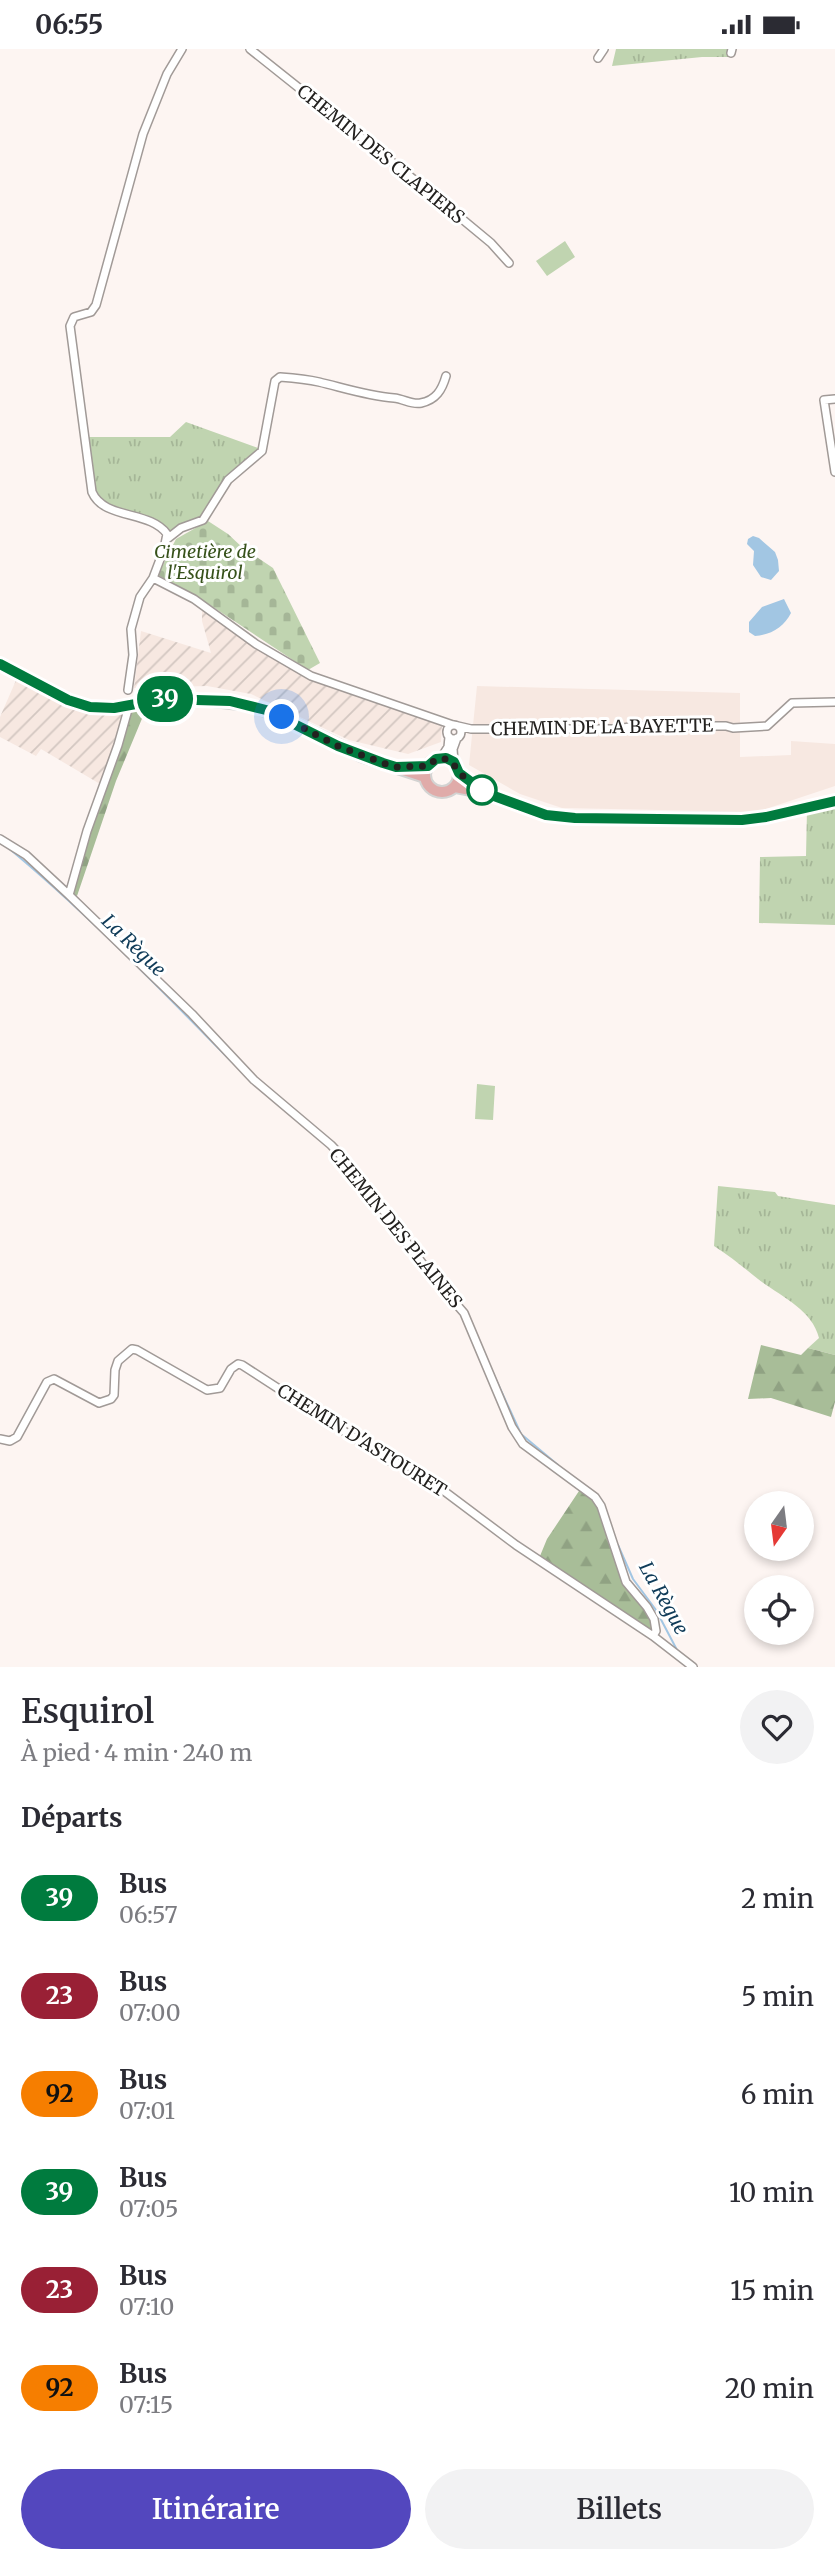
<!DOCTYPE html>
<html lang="fr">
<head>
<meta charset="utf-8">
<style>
	body { margin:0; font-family:Merriweather,serif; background:#f2f2f3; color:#2b2b33; height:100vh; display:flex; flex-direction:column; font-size:26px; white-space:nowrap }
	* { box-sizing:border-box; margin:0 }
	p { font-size:23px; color:#7c7c81 }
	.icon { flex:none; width:38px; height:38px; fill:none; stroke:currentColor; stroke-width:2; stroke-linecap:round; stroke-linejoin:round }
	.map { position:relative; height:1618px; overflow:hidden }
	.details { display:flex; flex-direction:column; background:#fff; flex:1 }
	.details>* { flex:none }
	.badge { padding:0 14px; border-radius:23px; font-size:24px; line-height:46px }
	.needle { width:46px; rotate:194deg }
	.controls { position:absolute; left:744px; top:1442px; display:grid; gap:14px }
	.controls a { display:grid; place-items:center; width:70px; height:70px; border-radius:50%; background:#fff; box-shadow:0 4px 10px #0003; font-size:35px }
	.you { position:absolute; width:35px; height:35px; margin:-18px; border:5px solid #fff; border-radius:50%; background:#1a73e8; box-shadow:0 0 0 10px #1a73e833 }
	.map>.badge { position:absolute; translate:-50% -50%; box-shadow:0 0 0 4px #fff }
	h2 { padding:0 21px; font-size:26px; line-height:63px }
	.round { display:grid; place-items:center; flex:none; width:74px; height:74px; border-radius:37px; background:#f2f2f3 }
	.overview { display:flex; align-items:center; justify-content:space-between; height:119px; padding:0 21px }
	h1 { font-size:33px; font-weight:600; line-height:52px }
	.primary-button { display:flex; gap:14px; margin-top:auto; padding:14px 21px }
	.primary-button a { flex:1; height:80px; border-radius:42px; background:#5347be; color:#fff; font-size:28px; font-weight:600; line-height:80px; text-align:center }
	.primary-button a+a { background:#f2f2f3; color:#2b2b33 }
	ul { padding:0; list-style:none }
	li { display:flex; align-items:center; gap:21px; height:98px; padding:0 21px }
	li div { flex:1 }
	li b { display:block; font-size:26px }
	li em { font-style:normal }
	li .badge { min-width:77px; font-weight:700; text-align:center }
	.status { display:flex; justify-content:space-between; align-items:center; height:49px; padding:0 35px; background:#fff; direction:ltr }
	.status svg { height:19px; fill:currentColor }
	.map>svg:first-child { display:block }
	.built { fill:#f7e8e1 }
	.industrial { fill:url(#industrial-furrows) }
	.grass { fill:url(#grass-tufts) }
	.forest { fill:url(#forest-firs) }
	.cemetery { fill:url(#cemetery-stones) }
	.garden { fill:#c0d4b0 }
	.water { fill:#a2c6e3 }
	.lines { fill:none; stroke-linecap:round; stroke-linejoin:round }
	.stream { stroke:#a2c6e3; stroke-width:2 }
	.street-casing { stroke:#a19a97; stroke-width:10 }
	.primary-casing { stroke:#d3d3d2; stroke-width:14 }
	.street { stroke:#fff; stroke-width:7 }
	.primary { stroke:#e0aba9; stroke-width:10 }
	.line-casing { stroke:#fff; stroke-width:16 }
	.line { stroke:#007b3e; stroke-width:10 }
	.walk { stroke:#23211f; stroke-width:7; stroke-dasharray:0 12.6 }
	.stop-dot { fill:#fff; stroke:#007b3e; stroke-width:3.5 }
	.labels { text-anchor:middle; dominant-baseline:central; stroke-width:6; stroke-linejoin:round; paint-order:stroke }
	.street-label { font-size:18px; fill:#23211f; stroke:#fff }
	.park-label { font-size:18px; font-style:italic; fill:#37521b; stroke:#fff }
	.water-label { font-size:19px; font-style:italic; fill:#0f3b58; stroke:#fff }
</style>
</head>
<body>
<div class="status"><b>06:55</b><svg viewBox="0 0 49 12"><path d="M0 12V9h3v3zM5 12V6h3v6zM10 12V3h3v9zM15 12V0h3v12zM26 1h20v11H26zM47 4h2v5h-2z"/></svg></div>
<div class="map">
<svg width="835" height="1618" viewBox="0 0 835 1618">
	<defs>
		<pattern id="industrial-furrows" width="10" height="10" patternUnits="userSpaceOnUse" patternTransform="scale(1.75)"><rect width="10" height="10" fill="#f7e8e1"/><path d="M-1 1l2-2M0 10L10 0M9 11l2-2" fill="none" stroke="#d3c7c1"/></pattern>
		<pattern id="grass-tufts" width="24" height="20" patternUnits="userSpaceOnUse" patternTransform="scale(1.75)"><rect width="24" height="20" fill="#c0d4b0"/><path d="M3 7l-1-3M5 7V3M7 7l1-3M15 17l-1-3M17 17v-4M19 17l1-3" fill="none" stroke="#a5b697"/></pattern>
		<pattern id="forest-firs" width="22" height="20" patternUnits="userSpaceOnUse" patternTransform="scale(1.75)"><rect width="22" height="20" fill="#a8bd98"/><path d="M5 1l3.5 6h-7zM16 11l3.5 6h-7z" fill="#90a283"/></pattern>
		<pattern id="cemetery-stones" width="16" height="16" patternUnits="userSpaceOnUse" patternTransform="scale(1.75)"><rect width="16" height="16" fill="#c0d4b0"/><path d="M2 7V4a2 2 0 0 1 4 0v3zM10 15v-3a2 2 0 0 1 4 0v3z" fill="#a5b697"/></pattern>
	</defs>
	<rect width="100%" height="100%" fill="#fdf5f2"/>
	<!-- built -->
	<path class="built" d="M477,637L740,644V708L791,706V692L835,695V737L757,763L562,759L520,745L469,716Z"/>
	<!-- industrial -->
	<path class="industrial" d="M202,557L310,631L442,676L441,693L408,705L349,691L251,645L207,637L134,639L141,582L211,604L202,572Z
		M17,629L58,650L126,661L114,704L100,735L41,700L36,707L0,688V668Z"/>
	<!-- grass -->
	<path class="grass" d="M616,0H729L728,8H702L612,17Z
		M186,373L258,399L260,408L228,433L210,464L176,486C153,467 120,466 96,448L87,388H170Z
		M835,755V876L759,874L760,808L806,807L807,761Z
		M718,1137L775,1143L778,1147L835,1156V1306L808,1299L819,1289C812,1260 780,1247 758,1230C743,1218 730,1207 714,1197Z"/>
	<!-- forest -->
	<path class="forest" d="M146,660L116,732L77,847L68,842C82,779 109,722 126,661Z
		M761,1296L801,1306L808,1299L835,1306V1353L831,1368L771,1349L748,1350Z
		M581,1439L597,1456L625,1535L651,1571L653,1583L540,1507L547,1490Z"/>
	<!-- cemetery -->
	<path class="cemetery" d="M208,472L228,485L243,499L273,519L320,614L308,621L207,554L158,526L176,490Z"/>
	<!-- garden -->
	<path class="garden" d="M565,192L575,208L547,227L536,212Z
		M477,1035L495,1037L493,1071L475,1070Z"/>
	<!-- water -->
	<path class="water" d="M753,487L759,489L775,503L778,511L779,522L771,531L761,528L753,516L754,502L747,495L748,490Z
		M784,550L791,564C784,578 771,586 755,587L749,583V573L762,558Z"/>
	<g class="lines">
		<!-- stream -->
		<path class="stream" d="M6,797C86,863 159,939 232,1013
			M492,1322L521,1385L558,1416
			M618,1496L633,1530L656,1561L677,1601"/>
		<defs>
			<path id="street" d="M250,0L427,141L491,194L509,214
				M731,4L732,0
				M598,9L604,0
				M835,350L824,351L835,423
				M167,490L181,479L203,471L228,431L262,402L275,332L280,328C293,329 306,330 319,333C344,339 368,347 394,349C404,350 412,356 421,354C436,351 442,341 446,327
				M153,529L194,550L256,595L311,627L453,676
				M128,641L133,606L131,580L140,548L153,529L164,500L167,485C150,461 104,471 92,443L70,277L74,268L91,263L96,256L143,85L167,25L182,0
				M129,657L118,696L87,782L69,846L192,965L254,1031L331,1096L349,1115L431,1226L464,1264L512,1378L523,1395L595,1448L601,1457L626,1533L647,1558L654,1570L656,1582L653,1587
				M447 683a7 7 0 1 1 14 0a7 7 0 1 1-14 0Z
				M458,677L471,680H617L636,677H726L733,679L767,677L792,654L835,653
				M441,709L448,698L449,688
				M454,713L453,700L457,689
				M0,790L26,806L69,846
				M0,1390L10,1392L17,1388L47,1333L54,1330L99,1354L111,1350L114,1346L115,1321L118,1312L132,1300L137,1301L207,1341L220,1339L231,1320L238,1315L242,1316L390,1412L412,1418L516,1496L653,1587L693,1618"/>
			<path id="primary" d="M0,615L68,651L90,658L114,659L163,650L187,649L248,656L282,668L361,707L425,728
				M425 726a17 17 0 1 1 34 0a17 17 0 1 1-34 0Z
				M455,738L486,744L546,766L575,769L756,770L835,752"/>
		</defs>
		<!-- street casing -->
		<use href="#street" class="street-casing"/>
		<!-- primary casing -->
		<use href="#primary" class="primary-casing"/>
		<!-- street -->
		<use href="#street" class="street"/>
		<!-- primary -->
		<use href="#primary" class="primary"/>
	</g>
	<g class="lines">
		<defs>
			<path id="line" d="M0,615L68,651L90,658L114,659L163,650L230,652L266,661L338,697L383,714L396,718L428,717L436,710L446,709L454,713L459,724L486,744L546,766L575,769L742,771L766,768L835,752"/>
		</defs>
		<!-- line casing -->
		<use href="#line" class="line-casing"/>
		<!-- line -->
		<use href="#line" class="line"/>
		<!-- walk -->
		<path class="walk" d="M282,668L338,697L383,714L396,718L428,717L436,710C453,707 453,718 463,727C469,732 476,736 482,741"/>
	</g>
	<!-- markers -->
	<circle class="stop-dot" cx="482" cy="741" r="14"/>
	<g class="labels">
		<!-- street labels -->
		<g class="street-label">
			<text transform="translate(381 105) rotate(39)">CHEMIN DES CLAPIERS</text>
			<text transform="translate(602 678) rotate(-1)">CHEMIN DE LA BAYETTE</text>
			<text transform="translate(396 1179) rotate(51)">CHEMIN DES PLAINES</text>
			<text transform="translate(362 1391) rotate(32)">CHEMIN D'ASTOURET</text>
		</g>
		<!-- park labels -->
		<g class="park-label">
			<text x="205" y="502">Cimetière de<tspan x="205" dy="21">l'Esquirol</tspan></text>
		</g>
		<!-- water labels -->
		<g class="water-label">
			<text transform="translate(134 896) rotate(44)">La Règue</text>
			<text transform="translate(664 1549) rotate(61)">La Règue</text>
		</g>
	</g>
</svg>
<div class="controls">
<a><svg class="needle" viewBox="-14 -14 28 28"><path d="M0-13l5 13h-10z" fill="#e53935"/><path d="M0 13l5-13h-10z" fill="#7c7c81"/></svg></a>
<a><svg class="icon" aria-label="locate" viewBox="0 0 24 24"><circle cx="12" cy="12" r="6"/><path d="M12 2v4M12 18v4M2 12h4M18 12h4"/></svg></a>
</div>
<div class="you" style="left:282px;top:668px"></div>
<b class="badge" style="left:165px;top:650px;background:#007b3e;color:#fff">39</b>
</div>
<section class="details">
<div class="overview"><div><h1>Esquirol</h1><p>À pied · 4 min · 240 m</p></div><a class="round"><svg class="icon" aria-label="heart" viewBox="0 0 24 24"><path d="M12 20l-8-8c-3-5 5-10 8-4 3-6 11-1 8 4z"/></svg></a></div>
<h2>Départs</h2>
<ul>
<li><span class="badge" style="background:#007b3e;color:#fff">39</span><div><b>Bus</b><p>06:57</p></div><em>2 min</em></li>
<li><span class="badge" style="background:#992035;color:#fff">23</span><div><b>Bus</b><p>07:00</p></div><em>5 min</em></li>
<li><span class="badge" style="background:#f67e00;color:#111">92</span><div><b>Bus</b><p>07:01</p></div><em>6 min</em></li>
<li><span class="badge" style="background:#007b3e;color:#fff">39</span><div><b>Bus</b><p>07:05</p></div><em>10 min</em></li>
<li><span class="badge" style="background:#992035;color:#fff">23</span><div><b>Bus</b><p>07:10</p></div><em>15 min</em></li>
<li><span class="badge" style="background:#f67e00;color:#111">92</span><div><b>Bus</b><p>07:15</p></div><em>20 min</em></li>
</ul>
<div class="primary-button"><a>Itinéraire</a><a>Billets</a></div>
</section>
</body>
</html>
